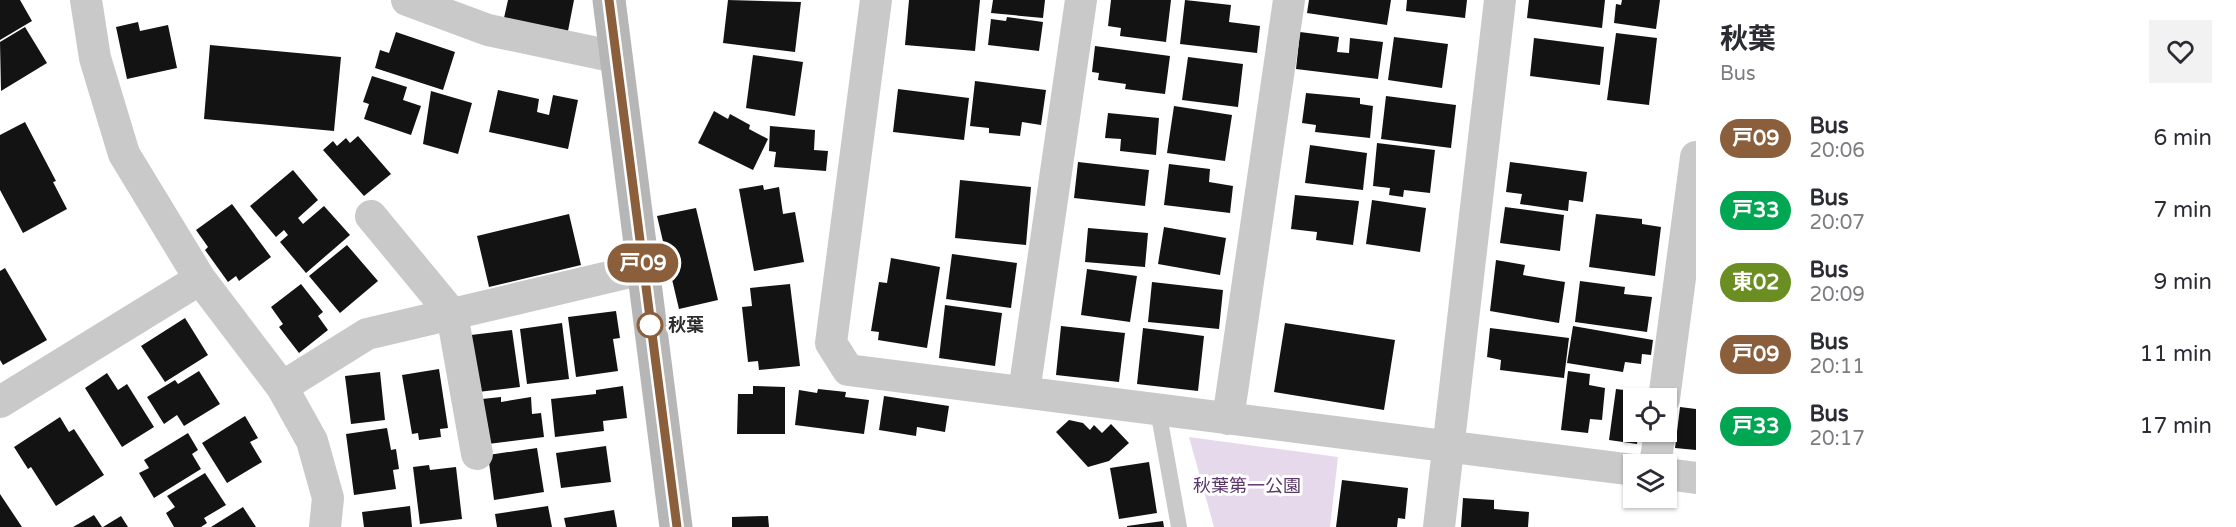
<!DOCTYPE html>
<html lang="en">
<head>
<meta charset="utf-8">
<style>
	body { margin:0; font-family:"Varela Round","Noto Sans JP",sans-serif; background:#f2f2f3; color:#2b2b33; height:100vh; display:flex; flex-direction:column; font-size:22px; white-space:nowrap }
	* { box-sizing:border-box; margin:0 }
	p { font-size:20px; color:#7c7c81 }
	.icon { flex:none; width:33px; height:33px; fill:none; stroke:currentColor; stroke-width:2; stroke-linecap:round; stroke-linejoin:round }
	.map { position:relative; flex:1; overflow:hidden }
	.drawer { display:flex; flex-direction:column; background:#fff; width:540px }
	.drawer>* { flex:none }
	.badge { padding:0 12px; border-radius:20px; font-size:21px; line-height:39px }
	.fabs { position:absolute; left:1623px; top:388px; display:grid; gap:12px }
	.fabs a { display:grid; place-items:center; width:54px; height:54px; border-radius:0px; background:#fff; box-shadow:0 2px 4px #0004; font-size:30px }
	.map>.badge { position:absolute; translate:-50% -50%; box-shadow:0 0 0 3px #fff }
	.round { display:grid; place-items:center; flex:none; width:63px; height:63px; border-radius:0px; background:#f2f2f3 }
	.headline { display:flex; align-items:center; justify-content:space-between; height:102px; padding:0 24px }
	h1 { font-size:28px; font-weight:700; line-height:45px }
	ul { padding:0; list-style:none }
	li { display:flex; align-items:center; gap:18px; height:72px; padding:0 24px }
	li div { flex:1 }
	li b { display:block; font-size:22px }
	li em { font-style:normal }
	li .badge { min-width:66px; font-weight:700; text-align:center }
	main { display:flex; flex:1; min-height:0 }
	.map>svg:first-child { display:block }
	.green { fill:#e5d9eb }
	.building { fill:#131313 }
	.lines { fill:none; stroke-linecap:round; stroke-linejoin:round }
	.lane { stroke:#c9c9c9; stroke-width:16 }
	.street { stroke:#c9c9c9; stroke-width:32 }
	.secondary { stroke:#b6b6b6; stroke-width:33 }
	.line-casing { stroke:#fff; stroke-width:14 }
	.line { stroke:#8b5e3c; stroke-width:9 }
	.stop-dot { fill:#fff; stroke:#8b5e3c; stroke-width:3 }
	.labels { text-anchor:middle; dominant-baseline:central; stroke-width:6; stroke-linejoin:round; paint-order:stroke }
	.stop-label { font-size:18px; font-weight:bold; fill:#2c2c2c; stroke:#fff; text-anchor:start }
	.park-label { font-size:18px; fill:#5c376a; stroke:#fff }
</style>
</head>
<body>
<main>
<div class="map">
<svg width="1696" height="527" viewBox="0 0 1696 527">
	<rect width="100%" height="100%" fill="#fff"/>
	<!-- green -->
	<path class="green" d="M1189,437L1338,457L1330,527H1214Z"/>
	<!-- building -->
	<path class="building" d="M0,0H20L32,21L0,40Z
		M508,0H574L568,31L504,18Z
		M728,0L801,2L795,52L723,43Z
		M909,0H980L975,51L905,45Z
		M993,0H1045L1043,18L991,13Z
		M1111,0H1171L1166,42L1120,36L1121,28L1108,26Z
		M1185,0L1231,5L1229,22L1260,26L1257,53L1180,44Z
		M1309,0H1391L1387,25L1307,13Z
		M1407,0H1467L1465,18L1406,11Z
		M1529,0H1605L1602,28L1527,18Z
		M1622,0H1660L1656,29L1614,23L1616,4L1621,5Z
		M1007,17L1043,22L1039,51L988,45L991,19L1006,21Z
		M138,22L140,31L168,25L177,68L127,79L116,27Z
		M25,27L47,63L1,91L0,42Z
		M396,32L455,52L443,90L375,68L380,50L389,53Z
		M1300,32L1339,37L1337,52L1349,53L1350,38L1383,42L1378,79L1296,69Z
		M1616,33L1657,38L1649,105L1607,100Z
		M1394,37L1448,44L1442,88L1388,80Z
		M1534,38L1604,47L1600,85L1530,76Z
		M210,45L341,57L334,131L204,119Z
		M1095,46L1170,56L1165,94L1125,89L1126,84L1098,80L1099,73L1092,72Z
		M753,55L803,62L795,116L746,108Z
		M1188,57L1243,64L1238,107L1182,100Z
		M372,76L407,87L403,100L421,106L411,135L364,119L369,104L363,102Z
		M975,81L1046,90L1041,125L1022,122L1020,136L989,133V128L970,126Z
		M898,89L969,98L964,140L893,132Z
		M498,90L539,99L537,112L549,115L553,95L578,100L568,149L489,132Z
		M431,91L472,103L458,154L423,144Z
		M1306,93L1360,98V104L1373,106L1370,138L1315,132L1316,125L1302,123Z
		M1386,96L1456,105L1451,148L1381,139Z
		M1174,106L1232,115L1225,161L1167,153Z
		M714,111L728,119L730,114L750,125L749,129L768,139L753,170L698,143Z
		M1108,113L1159,118L1156,155L1120,151L1121,139L1105,138Z
		M25,122L56,181L53,182L67,209L23,233L0,190V135Z
		M770,126L815,130L814,150L828,151L826,171L774,167L776,152L769,151Z
		M358,136L391,174L364,196L323,150L333,141L337,146L346,138L350,143Z
		M1377,143L1435,150L1430,193L1404,190L1403,197L1389,195L1390,188L1373,186Z
		M1310,145L1367,153L1363,190L1305,183Z
		M1078,162L1149,170L1145,206L1074,198Z
		M1510,162L1587,172L1583,202L1569,200L1568,211L1520,204L1522,194L1506,192Z
		M1169,164L1210,169L1209,182L1233,186L1230,213L1164,205Z
		M293,170L318,200L298,218L303,224L324,206L350,235L306,273L280,242L288,235L284,230L276,237L250,206Z
		M960,180L1031,187L1026,245L955,238Z
		M763,185L764,190L779,187L783,214L795,212L804,262L754,271L739,189Z
		M1295,195L1359,201L1353,245L1316,240L1317,232L1291,229Z
		M1372,200L1426,208L1420,252L1366,244Z
		M232,204L271,257L239,281L236,276L228,282L205,250L208,247L196,230Z
		M1505,207L1564,215L1560,251L1500,243Z
		M696,208L718,300L679,309L657,216Z
		M569,214L581,265L489,287L477,236Z
		M1596,214L1642,219V224L1661,227L1655,276L1589,267Z
		M1164,227L1226,238L1220,275L1158,264Z
		M1088,228L1148,233L1145,267L1085,262Z
		M347,245L378,281L340,313L309,276Z
		M952,254L1017,263L1011,308L946,299Z
		M891,258L940,267L927,348L878,340L879,332L871,331L879,282L887,283Z
		M1496,260L1525,265L1523,275L1565,282L1559,323L1490,311Z
		M5,268L47,340L3,365L0,360V271Z
		M1087,269L1137,276L1130,322L1081,315Z
		M1580,281L1625,287L1624,294L1652,297L1647,332L1575,322Z
		M1152,282L1223,290L1219,329L1148,322Z
		M301,284L323,312L318,316L328,330L299,353L279,327L283,324L271,307Z
		M790,284L800,366L759,370L758,361L748,362L742,307L752,306L750,288Z
		M945,305L1002,313L995,366L939,358Z
		M616,311L620,338L613,339L618,371L576,377L568,317Z
		M185,318L208,355L165,382L141,346Z
		M562,323L569,379L527,384L520,329Z
		M1285,323L1395,340L1384,410L1274,392Z
		M1061,326L1125,333L1119,382L1056,375Z
		M1573,326L1653,340L1651,355L1642,354L1641,364L1625,362L1623,372L1567,363Z
		M1143,328L1204,336L1198,391L1137,384Z
		M1490,328L1569,338L1564,378L1500,370L1501,360L1487,357Z
		M512,330L520,387L478,392L471,335Z
		M439,369L448,428L440,429L441,437L419,440L418,433L412,434L402,375Z
		M199,371L220,404L184,426L177,415L164,424L147,397L175,380L178,384Z
		M1568,371L1590,374L1589,385L1605,388L1602,420L1590,419L1588,433L1561,430Z
		M380,372L385,420L351,424L345,376Z
		M107,373L118,390L127,384L154,427L122,447L85,388Z
		M623,386L627,418L603,421L604,431L555,437L551,399L596,394V390Z
		M753,386L785,387V434H737L738,394H753Z
		M818,389L846,392L845,397L869,400L864,434L795,425L799,390L817,393Z
		M1616,389L1648,393L1647,399H1634V432H1638L1637,444L1609,440Z
		M884,396L949,406L945,432L917,427L916,436L879,430Z
		M501,397V402L531,397L532,414L541,413L544,437L488,444L482,399Z
		M1680,407L1696,409V450L1675,448Z
		M245,416L258,438L250,442L262,462L227,483L202,443Z
		M60,417L69,432L74,429L104,475L56,506L31,467L28,469L14,447Z
		M1069,420L1083,423L1090,430L1094,425L1102,433L1111,424L1129,443L1109,461L1088,467L1056,432Z
		M387,428L391,450L396,449L399,469L393,470L396,489L354,495L346,434Z
		M188,433L198,450L192,454L201,469L154,498L139,473L149,468L144,460Z
		M606,446L611,482L561,488L556,453Z
		M537,448L544,492L494,500L488,455Z
		M1149,462L1157,513L1119,519L1110,468Z
		M429,465L430,470L456,467L462,519L420,524L413,467Z
		M205,473L226,505L204,518L207,523L201,527H174L166,513L175,507L167,496Z
		M1342,480L1408,488L1405,519L1398,518L1397,527H1336Z
		M0,494L22,527H0Z
		M1463,498L1494,500V509L1529,512L1528,527H1461Z
		M410,506L412,527H364L362,512Z
		M548,506L552,527H497L495,514Z
		M243,507L256,527H211Z
		M614,510L617,527H566L564,518Z
		M94,515L102,527H73Z
		M121,516L128,527H103Z
		M768,516L769,527H732V517Z
		M1163,521L1164,527H1127V526Z"/>
	<g class="lines">
		<!-- lane -->
		<path class="lane" d="M1158,410L1179,527"/>
		<!-- street -->
		<path class="street" d="M86,0L95,58L124,154L200,279L282,387L312,441L328,498L325,527
			M407,0L488,30L616,57
			M876,0L831,343L848,370L1634,470
			M371,216L452,314L477,454
			M282,387L367,334L643,269
			M1024,392L1081,0
			M1664,399L1696,157
			M0,402L200,279
			M1228,419L1289,0
			M1655,465L1660,432
			M1666,474L1696,478
			M1439,527L1500,0"/>
		<!-- secondary -->
		<path class="secondary" d="M609,0L676,527"/>
	</g>
	<g class="lines">
		<defs>
			<path id="line" d="M609,0L677,527"/>
		</defs>
		<!-- line casing -->
		<use href="#line" class="line-casing"/>
		<!-- line -->
		<use href="#line" class="line"/>
	</g>
	<!-- markers -->
	<circle class="stop-dot" cx="650" cy="325" r="12"/>
	<g class="labels">
		<!-- stop labels -->
		<g class="stop-label">
			<text x="668" y="325">秋葉</text>
		</g>
		<!-- park labels -->
		<g class="park-label">
			<text x="1247" y="486">秋葉第一公園</text>
		</g>
	</g>
</svg>
<div class="fabs">
<a><svg class="icon" aria-label="locate" viewBox="0 0 24 24"><circle cx="12" cy="12" r="6"/><path d="M12 2v4M12 18v4M2 12h4M18 12h4"/></svg></a>
<a><svg class="icon" aria-label="layers" viewBox="0 0 24 24"><path d="M12 4l9 5-9 5-9-5zM3 14l9 5 9-5"/></svg></a>
</div>
<b class="badge" style="left:643px;top:263px;background:#8b5e3c;color:#fff">戸09</b>
</div>
<section class="drawer">
<div class="headline"><div><h1>秋葉</h1><p>Bus</p></div><a class="round"><svg class="icon" aria-label="heart" viewBox="0 0 24 24"><path d="M12 20l-8-8c-3-5 5-10 8-4 3-6 11-1 8 4z"/></svg></a></div>
<ul>
<li><span class="badge" style="background:#8b5e3c;color:#fff">戸09</span><div><b>Bus</b><p>20:06</p></div><em>6 min</em></li>
<li><span class="badge" style="background:#00a651;color:#fff">戸33</span><div><b>Bus</b><p>20:07</p></div><em>7 min</em></li>
<li><span class="badge" style="background:#6b8e23;color:#fff">東02</span><div><b>Bus</b><p>20:09</p></div><em>9 min</em></li>
<li><span class="badge" style="background:#8b5e3c;color:#fff">戸09</span><div><b>Bus</b><p>20:11</p></div><em>11 min</em></li>
<li><span class="badge" style="background:#00a651;color:#fff">戸33</span><div><b>Bus</b><p>20:17</p></div><em>17 min</em></li>
</ul>
</section>
</main>
</body>
</html>
